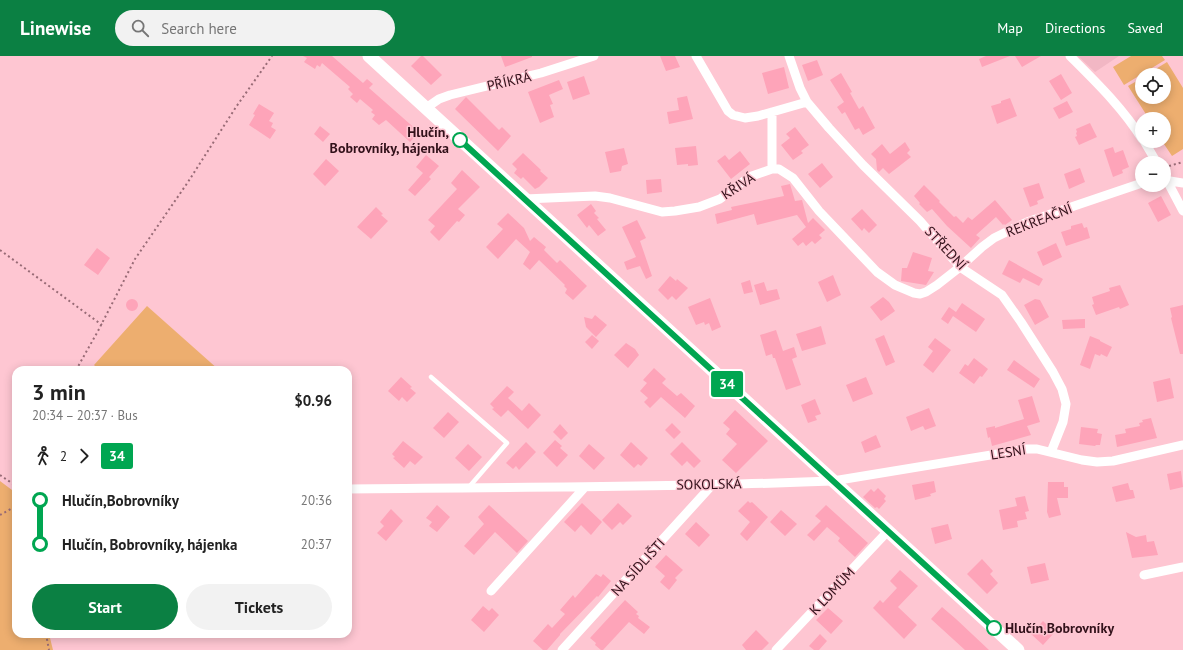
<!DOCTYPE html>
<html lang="en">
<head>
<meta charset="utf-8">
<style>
	body { margin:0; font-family:"PT Sans",sans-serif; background:#f2f2f2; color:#222; height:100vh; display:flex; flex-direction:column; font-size:15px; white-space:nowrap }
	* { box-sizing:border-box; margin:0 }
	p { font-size:13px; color:#767676 }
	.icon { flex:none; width:22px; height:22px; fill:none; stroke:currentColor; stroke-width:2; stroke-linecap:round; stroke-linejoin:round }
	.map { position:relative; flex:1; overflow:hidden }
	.side { position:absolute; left:12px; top:310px; width:340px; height:272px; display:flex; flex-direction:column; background:#fff; border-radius:12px; box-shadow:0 2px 10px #0003 }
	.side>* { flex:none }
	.badge { padding:0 8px; border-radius:3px; font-size:14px; line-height:26px }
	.fabs { position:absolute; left:1135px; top:12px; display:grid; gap:8px }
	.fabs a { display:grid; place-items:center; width:36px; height:36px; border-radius:50%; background:#fff; box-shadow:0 2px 10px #0003; font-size:20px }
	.map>.badge { position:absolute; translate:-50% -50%; box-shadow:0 0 0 2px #fff }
	.legs { display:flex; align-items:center; gap:6px; height:44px; padding:0 20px; font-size:13px }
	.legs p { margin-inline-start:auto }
	.summary { display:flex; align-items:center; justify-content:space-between; height:68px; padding:0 20px }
	h1 { font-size:22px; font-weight:700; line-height:30px }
	.cta { display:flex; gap:8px; margin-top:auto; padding:8px 20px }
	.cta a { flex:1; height:46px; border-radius:24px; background:#0b8043; color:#fff; font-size:16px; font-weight:700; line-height:46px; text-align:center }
	.cta a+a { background:#f2f2f2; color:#222 }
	ul { padding:0 20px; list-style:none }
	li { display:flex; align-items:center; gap:14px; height:44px; font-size:15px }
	li i { display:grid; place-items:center; width:6px; height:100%; margin:0 5px; background:currentColor }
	li i::after { content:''; width:10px; height:10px; margin:-5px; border:3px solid; border-radius:50%; background:#fff }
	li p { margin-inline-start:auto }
	li:first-child i { background:linear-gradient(#0000 50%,currentColor 0) }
	li:last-child i { background:linear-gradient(currentColor 50%,#0000 0) }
	header { display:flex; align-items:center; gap:24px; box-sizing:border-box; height:56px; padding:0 20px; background:#0b8043; color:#fff }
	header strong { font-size:19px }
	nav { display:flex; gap:22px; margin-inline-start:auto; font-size:14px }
	.search { width:280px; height:36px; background:#f2f2f2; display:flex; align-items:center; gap:10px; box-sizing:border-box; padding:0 14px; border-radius:22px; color:#767676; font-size:15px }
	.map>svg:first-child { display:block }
	.built { fill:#f2b7c4 }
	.green { fill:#edae6f }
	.building { fill:#fea4b9 }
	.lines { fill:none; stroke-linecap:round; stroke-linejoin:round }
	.path { stroke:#986b76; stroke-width:2; stroke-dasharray:2 3; stroke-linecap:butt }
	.lane { stroke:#fff; stroke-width:4.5 }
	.street { stroke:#fff; stroke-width:9 }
	.secondary { stroke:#fff; stroke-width:13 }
	.line-1-casing { stroke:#fff; stroke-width:9 }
	.line-1 { stroke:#00a651; stroke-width:6 }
	.stop-1-dot { fill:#fff; stroke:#00a651; stroke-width:2 }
	.labels { text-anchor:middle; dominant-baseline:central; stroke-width:3; stroke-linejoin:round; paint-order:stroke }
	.street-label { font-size:14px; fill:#32111a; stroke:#fec6d2 }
	.stop-label { font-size:14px; font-weight:bold; fill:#32111a; stroke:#fec6d2; text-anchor:end }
</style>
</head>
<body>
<header>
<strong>Linewise</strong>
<div class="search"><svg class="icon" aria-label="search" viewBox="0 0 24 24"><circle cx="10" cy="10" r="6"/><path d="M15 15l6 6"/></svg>Search here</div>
<nav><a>Map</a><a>Directions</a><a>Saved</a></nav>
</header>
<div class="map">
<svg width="1183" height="594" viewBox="0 0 1183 594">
	<rect width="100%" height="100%" fill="#fec6d2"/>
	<!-- built -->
	<path class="built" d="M1078,0H1119L1095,16Z"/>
	<!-- green -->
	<path class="green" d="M1131,0H1162L1165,4L1124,29L1113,11Z
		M1167,6L1183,32V93L1172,100L1162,85H1164V63H1149L1128,30L1142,22V41H1164V19H1146Z
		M147,250L219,314H99L94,309Z
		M0,425L16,437V578H49L53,594H0Z"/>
	<!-- building -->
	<path class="building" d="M303,0H332L363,27L367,23L373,28L369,32L419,76L410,86L386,64L379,69L372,63L375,59L371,56L373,54L360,43L357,47L350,41L353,38L348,33L350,31L322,7L320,11L317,9L315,13L304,6L307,2Z
		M421,0H423L442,19L431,29L411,10Z
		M501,0H532V1L505,11Z
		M660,0H675L680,11L666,15Z
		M986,0H1010L982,11L979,3Z
		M1015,0H1041L1022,11Z
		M817,4L823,19L808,25L802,9Z
		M784,11L789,32L768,38L762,17Z
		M841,17L852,36L850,37L859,53L863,50L875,72L863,79L859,72L855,74L845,56L842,58L837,51L844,46L830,24Z
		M1061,18L1072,37L1061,44L1049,25Z
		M584,20L590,38L573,44L567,26Z
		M559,24L563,33L549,39L553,48L550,49L554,61L540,67L528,36Z
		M687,40L693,63L669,68L667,56L679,54L677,42Z
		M466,41L499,74L502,71L511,80L498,95L455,53Z
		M1010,42L1017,60L997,68L991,50L1001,47V45Z
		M1067,45L1073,56L1059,63L1053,52Z
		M259,48L274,57L269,65L273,67L271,71L276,74L270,83L249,69L255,59L253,58Z
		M1090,67L1097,81L1079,89L1075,81L1077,80L1076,77L1077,76L1076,73Z
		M320,70L330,78L323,86L314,78Z
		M795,71L809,89L801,95L803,97L793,104L781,89L790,82L786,78Z
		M905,86L910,94L907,97L911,101L889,118L883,112L879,116L877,114L876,103L871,98L882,88L890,98Z
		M696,90L698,109L688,110V108L677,109L675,92Z
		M1113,91L1115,97L1123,94L1129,111L1122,114L1123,117L1113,121L1104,94Z
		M624,92L628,108L622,110L621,115L610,117L605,96Z
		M740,95L750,108L731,123L717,105L725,99L729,104Z
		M523,97L541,114L540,115L548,122L539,131L535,133L523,121L521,123L514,117L517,113L512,108Z
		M426,99L439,110L429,121L431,123L415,140L408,134L423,117L416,111Z
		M326,103L339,115L325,130L313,118Z
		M822,107L833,121L820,132L808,118Z
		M1080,112L1085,126L1069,133L1064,118Z
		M462,114L480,131L458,153L465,159L459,166L457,165L439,185L430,176L435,170L428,164L457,133L451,127Z
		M661,123L662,136L647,138L646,124Z
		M1039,127L1044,142L1037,145L1038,148L1030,151L1023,132Z
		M790,128L795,145L802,144L808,167L813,162L825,174L819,179L822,182L815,188L812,185L806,190L803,186L798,190L792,183L806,171L797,159L757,169L754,158L717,168L715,158L732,154L731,151L784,140L781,130Z
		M924,129L940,145L939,146L954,161L956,160L963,167L968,161L972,164L995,144L1012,164L1005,169L1004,168L1003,169L996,161L976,179L980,182L971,192L947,170L932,153L927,156L919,148L920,147L914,140Z
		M1161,140L1171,159L1158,166L1148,147Z
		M591,148L596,155L594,157L599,162L597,163L606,174L598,180L589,169L587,172L577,159Z
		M376,151L383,158L381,159L388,165L371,183L357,171Z
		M862,153L877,169L869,177L864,172L862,175L851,163Z
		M508,157L524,172L530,185L534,181L546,191L544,194L557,207L560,204L587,230L573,244L565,237L567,233L564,230L565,229L539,204L530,214L523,208L530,196L516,183L498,203L486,191L503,173L497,168Z
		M637,164L646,182L640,185L652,220L646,223L640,210L627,214L624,206L636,201L622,171Z
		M1082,167L1084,172L1087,171L1090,182L1066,190L1061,176L1071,173V170Z
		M1056,187L1062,201L1043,210L1037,196Z
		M97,192L110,202L98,219L84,209Z
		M913,196L932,202L928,215L934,216L926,229L901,225L902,212H907Z
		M1009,204L1043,223L1039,230L1023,222L1020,227L1002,218Z
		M833,219L841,239L827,246L818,226Z
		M670,220L676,225L677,223L688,232L676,244L672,240L668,244L658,234Z
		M750,224L753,236L744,238L741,227Z
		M764,226L767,235L777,233L780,243L760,249L754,229Z
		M1120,229L1129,249L1120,253L1119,251L1096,259L1092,249L1094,248L1092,241L1110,235L1109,232Z
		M883,241L889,246L895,255L881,265L870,251Z
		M710,242L721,271L712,275L709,267L705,269L704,266L696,269L688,251Z
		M126 249a6 6 0 1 1 12 0a6 6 0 1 1-12 0Z
		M1035,243L1040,244L1049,261L1035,269L1024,249Z
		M962,247L985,263L976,276L953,260L948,268L941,263L949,251L956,256Z
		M1183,249V298H1180L1171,262L1172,261L1170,252Z
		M595,259L607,269L596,281L586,271L584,261L592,263Z
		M1085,263V272L1063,273L1062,264Z
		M821,270L826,288L802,295L796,278Z
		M776,274L783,295L794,291L797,301L792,303L801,329L786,334L775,302H773L772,298L766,300L760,279Z
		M592,279L599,285L592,293L585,286Z
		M884,279L895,306L886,310L875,283Z
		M1090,280L1100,284V285L1112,291L1107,301L1101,298L1100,300L1095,298L1090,313L1080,309Z
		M935,282L951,294L933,317L923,309L933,295L928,291Z
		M626,287L635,293L639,299L628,312L614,299Z
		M974,302L988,313L982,321L980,320L974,328L959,317L965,308L968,310Z
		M1014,304L1040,323L1034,332L1007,314Z
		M654,312L666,323L662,327L677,340L681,337L695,350L685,362L661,341L650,352L644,346L648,342L640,335L647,327L643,324Z
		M401,321L412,331L410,332L416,337L407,346L402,341L399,345L388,335Z
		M866,321L873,338L853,346L846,329Z
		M1170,322L1174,342L1157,346L1153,326Z
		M507,330L514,336L508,342L522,355L529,347L541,359L528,373L508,354L501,361L492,353L494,352L490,348Z
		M1032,340L1040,366L1027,370L1031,379L992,390L990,381L988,382L986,372L995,370V372L1024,363L1018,344Z
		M815,343L821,358L815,360L817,364L808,367L801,349Z
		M929,352L936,370L925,374L923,370L911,375L906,361Z
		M735,354L768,385L736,417L722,404L737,388L726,378L730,373L723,367Z
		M448,356L459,366L444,382L433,372Z
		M1151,362L1157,382L1117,391L1115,379L1126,377L1125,373L1140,370L1139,367L1143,366L1142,364Z
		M672,367L681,376L674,383L665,374Z
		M560,368L568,377L561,384L553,376Z
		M1081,371L1098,373L1097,377L1102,378L1100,389H1096L1095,390L1079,388Z
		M876,379L881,391L865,397L861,386Z
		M555,384L562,390L560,392L568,399L557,411L543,397Z
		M403,385L423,401L415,409L410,405L404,412L393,402L395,401L392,398Z
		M526,386L536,396L519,414L516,410L513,413L506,407Z
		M631,386L648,402L641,410L638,408L634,412L620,399Z
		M682,386L701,405L694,412L687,405L682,410L670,398Z
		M468,388L482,401L469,415L455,402Z
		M589,388L605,402L594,414L579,400Z
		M1181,415L1183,431L1170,434L1167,418Z
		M934,425L936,436L930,438L931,440L915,444L912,429Z
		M1048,426H1064V431H1068V442H1057L1061,459L1049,462L1047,456Z
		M1128,427L1130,434H1133L1135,442L1116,446L1112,431Z
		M878,432L886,440L884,443L886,445L879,453L877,451L875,452L863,441L871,433L874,436Z
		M1025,440L1029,455L1025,456L1027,463L1017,465L1018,471L1003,474L999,454L1017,450L1015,442Z
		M748,445L750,447L752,446L768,461L747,485L740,478L750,466L738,455Z
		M582,447L602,466L591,479L581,469L575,476L564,466Z
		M618,447L632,460L623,469L620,466L612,474L602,464Z
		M437,449L450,461L437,476L429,470L432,466L426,462Z
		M489,449L528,485L517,497L495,476L474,499L464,490L484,468L478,461Z
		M826,449L868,487L855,501L838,485L840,482L827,471L814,485L807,479L821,465L815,460Z
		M391,453L403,465L386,485L377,477L384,470L380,466Z
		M781,454L797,468L785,480L770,466Z
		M696,466L710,479L699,491L685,478Z
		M948,468L952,483L935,488L931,472Z
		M1126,476L1136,481L1146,479L1147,486L1154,485L1158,499L1132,502Z
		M666,499L683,514L675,522L677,524L669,534L660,526L665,520L655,511Z
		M982,503L993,515L990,518L998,527L987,538L967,518Z
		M1045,507L1049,524L1031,528L1027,511Z
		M900,514L918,530L898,551L917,569L904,583L873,552L880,544L883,547L897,532L890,525Z
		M596,518L601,521L603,518L611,525L598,541L597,540L560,578V579L547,594H543L533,585L548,568L552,572L565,558L560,554L573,539L575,542Z
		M625,544L638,556L636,558L639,560L638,562L650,571L644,578L629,566L603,594H601L595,589L596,587L590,582Z
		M483,550L489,555L492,552L499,559L484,576L471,564Z
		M942,551L956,563L989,594H965L931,563Z
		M828,552L843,565L831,578L816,564Z
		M1043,565L1049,571L1047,573L1053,578L1043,589L1031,578Z
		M756,574L769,587L762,594H746L742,589Z
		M820,578L827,585L819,594H814L809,590Z"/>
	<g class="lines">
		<!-- path -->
		<path class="path" d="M1169,110L1183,106
			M0,194L102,269
			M76,314L98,275L135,203L188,126L236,51L272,0
			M0,419L16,430
			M0,459L16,450
			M46,578L49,594"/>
		<!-- lane -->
		<path class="lane" d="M431,321L507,387L469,431"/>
		<!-- street -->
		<path class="street" d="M696,0L728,55L733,59L745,62L758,60L807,46
			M789,0L800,32L807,46L829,72L863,109L920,165L960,211L1002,239L1021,266L1053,316L1062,333L1066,348L1063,366L1051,396
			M1070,0C1095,25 1123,52 1142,83
			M426,52L439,43L450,39L541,17L594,0
			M772,56V113
			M1144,85L1157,107
			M1164,119L1183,155
			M1164,124L1183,127
			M525,143L595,140L610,142L662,156L675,155L699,151L720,143L749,121L772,113H779L793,122L819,155L877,216L895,229L914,237L920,238L926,236L937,229L960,211L982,191L994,182L1027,166L1142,127
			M348,433C500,431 651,432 803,426L833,425L1027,393H1037L1082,404L1097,406L1113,405L1183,389
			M1144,519L1183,511
			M491,535L585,431
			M562,594L713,428
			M776,594L888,475"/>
		<!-- secondary -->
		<path class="secondary" d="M369,0L1018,594"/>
	</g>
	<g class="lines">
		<defs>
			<path id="line-1" d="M460,84L994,572"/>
		</defs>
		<!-- line-1 casing -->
		<use href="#line-1" class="line-1-casing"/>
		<!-- line-1 -->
		<use href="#line-1" class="line-1"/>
	</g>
	<!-- markers -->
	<g class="stop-1-dot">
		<circle cx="460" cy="84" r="7"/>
		<circle cx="994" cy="572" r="7"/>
	</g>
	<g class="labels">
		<!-- street labels -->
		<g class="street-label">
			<text transform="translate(509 25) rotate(-13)">PŘÍKRÁ</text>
			<text transform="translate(738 130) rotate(-33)">KŘIVÁ</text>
			<text transform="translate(1039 164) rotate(-21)">REKREAČNÍ</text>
			<text transform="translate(946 192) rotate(47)">STŘEDNÍ</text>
			<text transform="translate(1008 396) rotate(-9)">LESNÍ</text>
			<text transform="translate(709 428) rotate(-1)">SOKOLSKÁ</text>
			<text transform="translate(638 511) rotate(-48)">NA SÍDLIŠTI</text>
			<text transform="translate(832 535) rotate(-47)">K LOMŮM</text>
		</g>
		<!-- stop labels -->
		<g class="stop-label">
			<text x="449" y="76">Hlučín,<tspan x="449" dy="16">Bobrovníky, hájenka</tspan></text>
			<text x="1005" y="572" text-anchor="start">Hlučín,Bobrovníky</text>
		</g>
	</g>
</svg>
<div class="fabs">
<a><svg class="icon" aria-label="locate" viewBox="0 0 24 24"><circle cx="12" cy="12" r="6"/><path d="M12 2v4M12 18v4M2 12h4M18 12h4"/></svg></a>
<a>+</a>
<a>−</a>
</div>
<b class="badge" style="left:727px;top:328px;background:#00a651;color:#fff">34</b>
<section class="side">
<div class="summary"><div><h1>3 min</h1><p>20:34 – 20:37 · Bus</p></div><b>$0.96</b></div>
<div class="legs"><svg class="icon" aria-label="walk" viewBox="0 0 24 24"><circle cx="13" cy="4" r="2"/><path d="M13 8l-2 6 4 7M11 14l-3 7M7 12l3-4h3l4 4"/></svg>2<svg class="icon" aria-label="forward" viewBox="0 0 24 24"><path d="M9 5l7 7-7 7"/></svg><b class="badge" style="background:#00a651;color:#fff">34</b></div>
<ul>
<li><i style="color:#00a651"></i><b>Hlučín,Bobrovníky</b><p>20:36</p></li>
<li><i style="color:#00a651"></i><b>Hlučín, Bobrovníky, hájenka</b><p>20:37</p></li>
</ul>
<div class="cta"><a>Start</a><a>Tickets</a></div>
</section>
</div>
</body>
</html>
